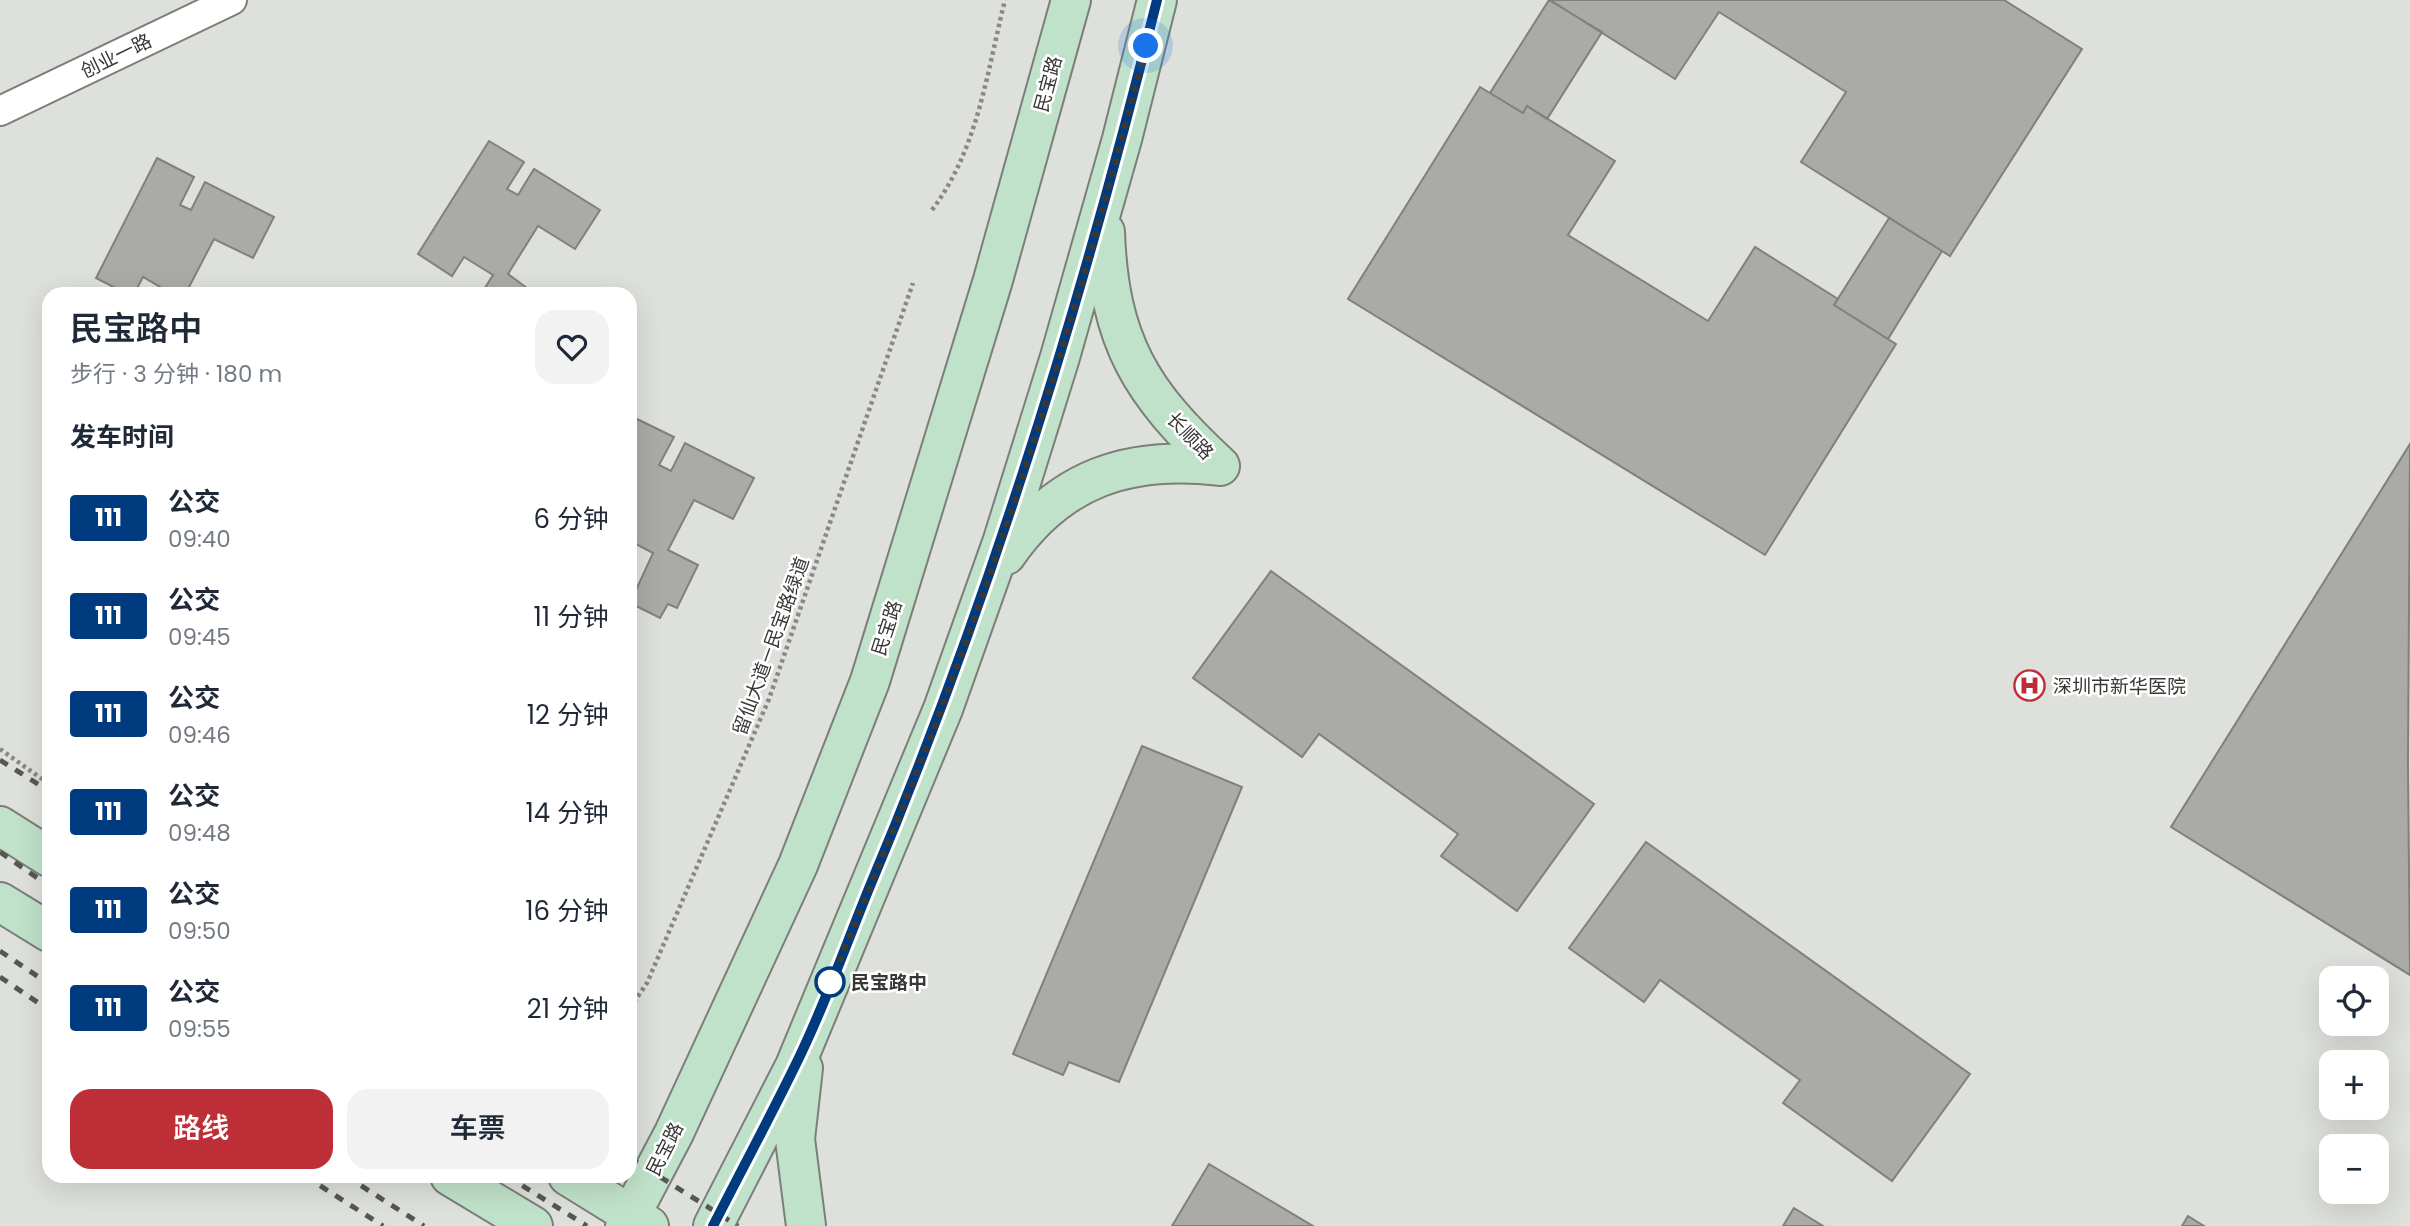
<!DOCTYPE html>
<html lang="zh">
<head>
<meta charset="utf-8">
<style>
	body { margin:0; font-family:Poppins,"Noto Sans SC",sans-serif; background:#f2f2f3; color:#1f2937; height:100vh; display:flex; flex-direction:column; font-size:26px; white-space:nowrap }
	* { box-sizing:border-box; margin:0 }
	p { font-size:23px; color:#747a83 }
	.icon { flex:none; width:38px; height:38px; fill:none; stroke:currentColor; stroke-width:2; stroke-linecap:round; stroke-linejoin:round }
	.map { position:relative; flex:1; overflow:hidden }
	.drawer { position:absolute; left:42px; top:287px; width:595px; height:896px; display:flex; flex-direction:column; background:#fff; border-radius:21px; box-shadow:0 7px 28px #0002 }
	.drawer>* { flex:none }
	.badge { padding:0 14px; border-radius:5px; font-size:24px; line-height:46px }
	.fabs { position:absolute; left:2319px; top:966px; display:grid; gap:14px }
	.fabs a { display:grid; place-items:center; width:70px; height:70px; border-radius:14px; background:#fff; box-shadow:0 7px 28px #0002; font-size:35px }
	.you { position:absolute; width:35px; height:35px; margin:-18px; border:5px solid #fff; border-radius:50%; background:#1a73e8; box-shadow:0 0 0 10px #1a73e833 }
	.map>.badge { position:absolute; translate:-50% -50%; box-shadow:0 0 0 4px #fff }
	h2 { padding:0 28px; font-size:26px; line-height:63px }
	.round { display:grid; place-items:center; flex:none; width:74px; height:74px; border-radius:21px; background:#f2f2f3 }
	.overview { display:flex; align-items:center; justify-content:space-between; height:119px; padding:0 28px }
	h1 { font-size:33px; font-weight:600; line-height:52px }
	.button { display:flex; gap:14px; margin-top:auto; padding:14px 28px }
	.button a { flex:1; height:80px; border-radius:21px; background:#be2e37; color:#fff; font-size:28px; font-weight:600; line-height:80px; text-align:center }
	.button a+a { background:#f2f2f3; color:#1f2937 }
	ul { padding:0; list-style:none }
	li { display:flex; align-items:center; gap:21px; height:98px; padding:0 28px }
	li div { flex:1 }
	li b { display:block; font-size:26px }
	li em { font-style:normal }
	li .badge { min-width:77px; font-weight:700; text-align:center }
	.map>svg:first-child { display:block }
	.building { fill:#aaaaa6; stroke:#81817c; stroke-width:2 }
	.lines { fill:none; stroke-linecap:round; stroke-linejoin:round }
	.street-casing { stroke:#7c7e7a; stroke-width:32 }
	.secondary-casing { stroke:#7c7e7a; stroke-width:42 }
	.path { stroke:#888986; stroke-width:4.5; stroke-dasharray:3.5 3.5; stroke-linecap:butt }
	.street { stroke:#fff; stroke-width:28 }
	.secondary { stroke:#c1e2ca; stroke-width:38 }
	.rail { stroke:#555754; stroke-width:5; stroke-dasharray:9 9; stroke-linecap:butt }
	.line-casing { stroke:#fff; stroke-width:16 }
	.line { stroke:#003b80; stroke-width:10 }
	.walk { stroke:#383937; stroke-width:7; stroke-dasharray:0 12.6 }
	.stop-dot { fill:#fff; stroke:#003b80; stroke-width:3.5 }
	.labels { text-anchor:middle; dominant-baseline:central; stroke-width:5; stroke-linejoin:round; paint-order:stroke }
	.street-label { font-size:19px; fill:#383937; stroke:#fff }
	.poi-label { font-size:19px; fill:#383937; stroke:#fff; text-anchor:start }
	.stop-label { font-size:19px; font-weight:bold; fill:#383937; stroke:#fff; text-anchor:start }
</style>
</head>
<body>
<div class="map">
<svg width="2410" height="1226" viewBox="0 0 2410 1226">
	<rect width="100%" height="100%" fill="#dee0db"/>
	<!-- building -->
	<path class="building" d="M1549,0L1602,32L1547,119L1527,106L1523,113L1490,93Z
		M1550,0H2004L2082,49L1950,256L1801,162L1846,92L1719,12L1675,79Z
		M1480,87L1523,113L1527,106L1615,161L1568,235L1708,321L1755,247L1838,299L1834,305L1896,344L1765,555L1348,299Z
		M489,141L524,162L507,189L518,195L534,169L600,210L575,249L538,226L508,274L535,294H481L493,275L464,257L452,276L418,254Z
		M157,158L194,177L180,205L191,210L205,182L274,217L253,258L214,239L188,289L198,294H172L143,277L134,294H127L96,278Z
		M1889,218L1942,251L1888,339L1834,305Z
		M637,419L674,437L659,465L671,471L685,443L754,478L733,519L694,500L668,550L698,565L677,608L668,604L660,618L630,603L653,553L630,541V433Z
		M2410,444L2408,765L2410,975L2171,827Z
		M1271,571L1594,804L1517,911L1441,856L1458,834L1319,734L1302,757L1193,678Z
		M1142,746L1242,787L1119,1082L1069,1062L1063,1075L1013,1054Z
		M1646,842L1970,1074L1892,1181L1783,1103L1800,1080L1660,980L1644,1002L1569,948Z
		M1209,1164L1313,1226H1172Z
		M1794,1208L1823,1226H1783Z
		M2188,1216L2204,1226H2182Z"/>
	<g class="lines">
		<defs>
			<path id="street" d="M0,111L232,0"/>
			<path id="secondary" d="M1105,232C1109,342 1141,393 1220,466
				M1006,555C1059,478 1129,455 1220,466
				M0,826L49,857
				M0,902L49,932
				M803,1068L795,1139L806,1226
				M450,1176L533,1226
				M568,1176L649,1226
				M625,1226L674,1133L798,865L870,681L993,280L1071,0
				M713,1226L795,1066L943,709L1003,540L1060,357L1122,139L1157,0"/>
		</defs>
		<!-- street casing -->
		<use href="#street" class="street-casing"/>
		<!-- secondary casing -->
		<use href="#secondary" class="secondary-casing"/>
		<!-- path -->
		<path class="path" d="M932,210C978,149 987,72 1005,0
			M0,749L49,784
			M630,1008L647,983L769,699L913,283"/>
		<!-- street -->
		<use href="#street" class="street"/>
		<!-- secondary -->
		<use href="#secondary" class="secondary"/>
		<!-- rail -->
		<path class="rail" d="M0,760L49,791
			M0,852L49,886
			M0,951L49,984
			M0,977L49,1010
			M630,1158L738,1226
			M305,1176L383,1226
			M346,1176L424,1226
			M507,1176L587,1226"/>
	</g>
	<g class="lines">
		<defs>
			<path id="line" d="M713,1226C740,1173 768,1121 794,1068C823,1010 845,947 870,886C991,599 1082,303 1157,0"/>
		</defs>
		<!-- line casing -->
		<use href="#line" class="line-casing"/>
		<!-- line -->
		<use href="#line" class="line"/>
		<!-- walk -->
		<path class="walk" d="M830,982C852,934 871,884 891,836C997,580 1077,315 1146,46"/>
	</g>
	<!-- icons -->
	<defs>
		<symbol id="hospital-ring" viewBox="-11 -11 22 22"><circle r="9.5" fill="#fff" stroke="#be2e37" stroke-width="1.5"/><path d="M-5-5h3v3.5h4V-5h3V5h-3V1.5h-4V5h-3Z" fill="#be2e37"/></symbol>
	</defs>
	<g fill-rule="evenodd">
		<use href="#hospital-ring" x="2012" y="668" width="35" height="35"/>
	</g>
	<!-- markers -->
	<circle class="stop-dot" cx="830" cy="982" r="14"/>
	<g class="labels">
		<!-- street labels -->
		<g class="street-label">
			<text transform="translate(116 56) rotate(-26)">创业一路</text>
			<text transform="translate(1048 84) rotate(-75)">民宝路</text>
			<text transform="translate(1190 436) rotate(46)">长顺路</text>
			<text transform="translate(887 628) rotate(-72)">民宝路</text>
			<text transform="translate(771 646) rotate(-70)">留仙大道—民宝路绿道</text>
			<text transform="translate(665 1149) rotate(-63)">民宝路</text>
		</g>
		<!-- poi labels -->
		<g class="poi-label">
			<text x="2053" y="686">深圳市新华医院</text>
		</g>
		<!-- stop labels -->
		<g class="stop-label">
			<text x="851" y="982">民宝路中</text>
		</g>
	</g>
</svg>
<div class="fabs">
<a><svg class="icon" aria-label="locate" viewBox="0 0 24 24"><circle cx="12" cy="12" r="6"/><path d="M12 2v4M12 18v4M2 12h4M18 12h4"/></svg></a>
<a>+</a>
<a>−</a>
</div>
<div class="you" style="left:1146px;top:46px"></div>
<section class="drawer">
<div class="overview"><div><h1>民宝路中</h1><p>步行 · 3 分钟 · 180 m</p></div><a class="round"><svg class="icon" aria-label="heart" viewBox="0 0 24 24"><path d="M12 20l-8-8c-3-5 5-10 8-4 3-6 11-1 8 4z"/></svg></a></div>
<h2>发车时间</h2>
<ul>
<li><span class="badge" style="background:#003b80;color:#fff">111</span><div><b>公交</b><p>09:40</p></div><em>6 分钟</em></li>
<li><span class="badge" style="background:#003b80;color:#fff">111</span><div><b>公交</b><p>09:45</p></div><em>11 分钟</em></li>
<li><span class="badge" style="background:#003b80;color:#fff">111</span><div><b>公交</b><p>09:46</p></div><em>12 分钟</em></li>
<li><span class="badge" style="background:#003b80;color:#fff">111</span><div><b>公交</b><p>09:48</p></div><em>14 分钟</em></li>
<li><span class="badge" style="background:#003b80;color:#fff">111</span><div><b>公交</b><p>09:50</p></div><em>16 分钟</em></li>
<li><span class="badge" style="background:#003b80;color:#fff">111</span><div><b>公交</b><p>09:55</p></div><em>21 分钟</em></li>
</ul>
<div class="button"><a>路线</a><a>车票</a></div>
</section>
</div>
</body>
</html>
